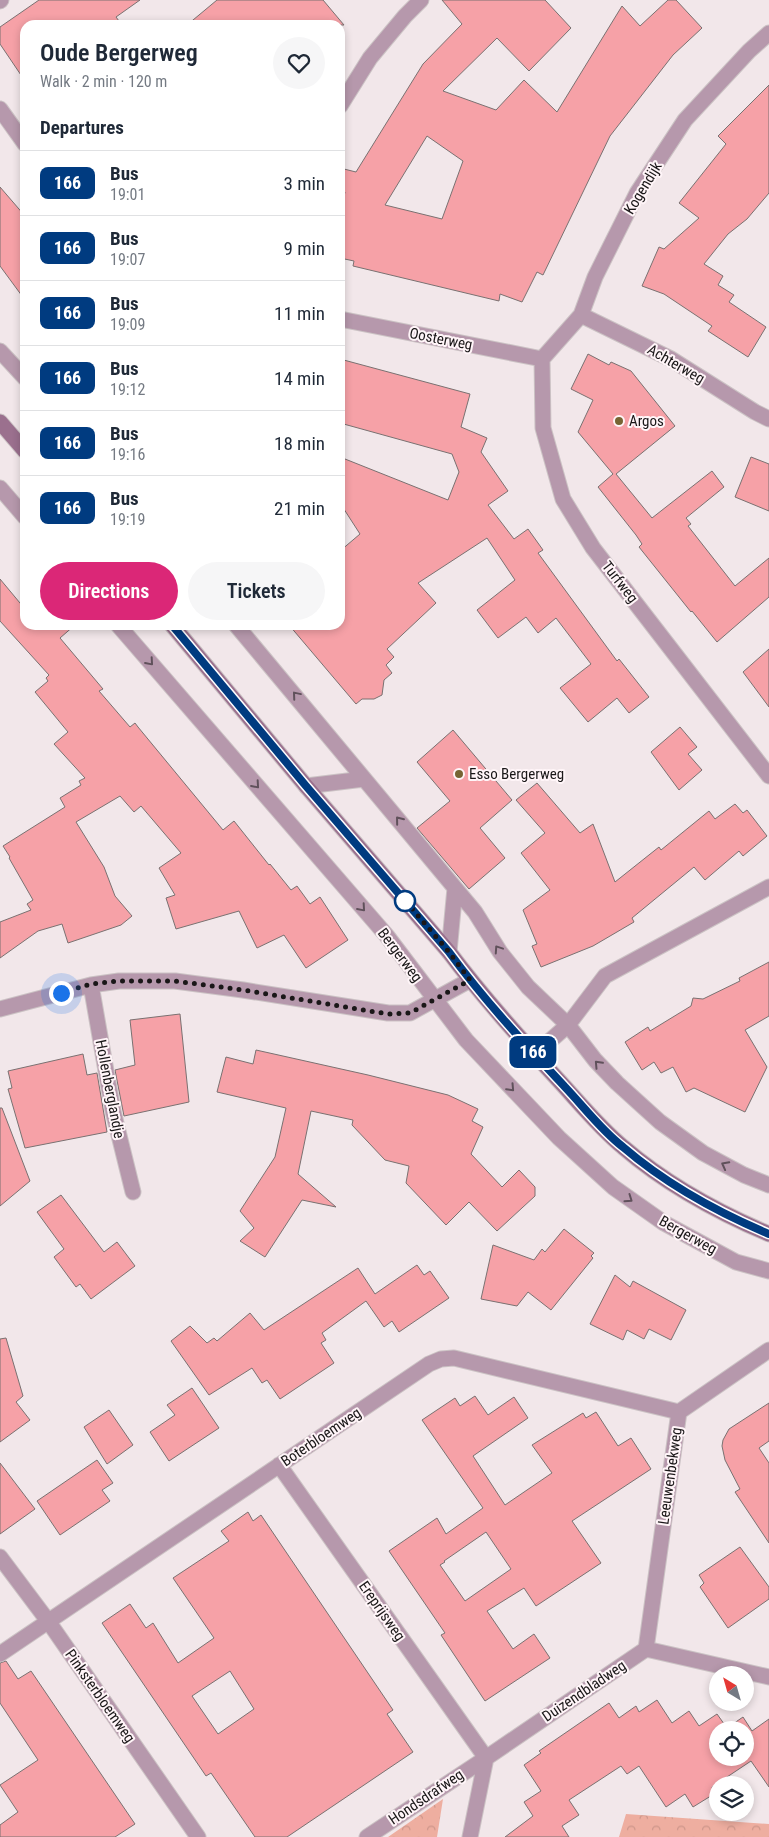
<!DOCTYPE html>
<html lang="en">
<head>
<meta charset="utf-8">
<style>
	body { margin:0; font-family:"Roboto Condensed",sans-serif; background:#f6f6f7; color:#1f2937; height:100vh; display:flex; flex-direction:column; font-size:19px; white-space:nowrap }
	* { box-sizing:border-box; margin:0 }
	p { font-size:16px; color:#747a83 }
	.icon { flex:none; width:28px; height:28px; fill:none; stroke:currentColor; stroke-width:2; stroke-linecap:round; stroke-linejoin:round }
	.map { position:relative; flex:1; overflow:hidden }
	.side { position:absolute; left:20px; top:20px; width:325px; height:610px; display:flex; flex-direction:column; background:#fff; border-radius:15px; box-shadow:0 2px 8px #0003 }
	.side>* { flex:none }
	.badge { padding:0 10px; border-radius:8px; font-size:18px; line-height:32px }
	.needle { width:32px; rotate:323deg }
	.tools { position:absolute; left:709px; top:1666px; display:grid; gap:10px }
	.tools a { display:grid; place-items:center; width:45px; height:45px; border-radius:50%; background:#fff; box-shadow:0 2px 8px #0003; font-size:25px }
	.you { position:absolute; width:25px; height:25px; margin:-12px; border:4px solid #fff; border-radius:50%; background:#1a73e8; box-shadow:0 0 0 8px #1a73e833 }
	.map>.badge { position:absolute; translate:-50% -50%; box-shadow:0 0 0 2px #fff }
	h2 { padding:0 20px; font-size:19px; line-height:45px }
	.round { display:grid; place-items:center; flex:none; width:52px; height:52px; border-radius:26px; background:#f6f6f7 }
	.summary { display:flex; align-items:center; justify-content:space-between; height:85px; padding:0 20px }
	h1 { font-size:24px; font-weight:600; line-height:38px }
	.action { display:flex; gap:10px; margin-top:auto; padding:10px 20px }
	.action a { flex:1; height:58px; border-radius:30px; background:#db2777; color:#fff; font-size:20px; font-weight:600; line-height:58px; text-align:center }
	.action a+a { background:#f6f6f7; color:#1f2937 }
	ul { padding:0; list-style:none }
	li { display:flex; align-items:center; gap:15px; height:65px; padding:0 20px; border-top:1px solid #e0e1e3 }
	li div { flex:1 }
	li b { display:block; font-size:19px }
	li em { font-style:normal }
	li .badge { min-width:55px; font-weight:700; text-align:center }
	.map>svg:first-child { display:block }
	.forest { fill:url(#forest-crowns) }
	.building { fill:#f6a1a7; stroke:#7a7171; fill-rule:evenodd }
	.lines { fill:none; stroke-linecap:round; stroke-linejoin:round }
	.minor-casing { stroke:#cbc2c4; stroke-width:17 }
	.secondary-casing { stroke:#cbc2c4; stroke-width:17 }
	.minor { stroke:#b698ac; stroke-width:15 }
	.secondary { stroke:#9b708e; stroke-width:15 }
	.oneway { stroke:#60515b }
	.line-casing { stroke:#fff; stroke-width:11 }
	.line { stroke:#003b80; stroke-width:8 }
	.walk { stroke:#1a1718; stroke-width:5; stroke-dasharray:0 9 }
	.poi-dot { fill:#776433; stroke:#fff5f8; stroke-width:2 }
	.stop-dot { fill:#fff; stroke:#003b80; stroke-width:2.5 }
	.labels { text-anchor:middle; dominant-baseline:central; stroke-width:4; stroke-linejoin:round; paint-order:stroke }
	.street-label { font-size:15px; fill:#1a1718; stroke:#fff5f8 }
	.poi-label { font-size:15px; fill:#1a1718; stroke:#fff5f8; text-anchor:start }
</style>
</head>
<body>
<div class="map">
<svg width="769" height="1837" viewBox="0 0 769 1837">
	<defs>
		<pattern id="forest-crowns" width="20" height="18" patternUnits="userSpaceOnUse" patternTransform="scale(1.25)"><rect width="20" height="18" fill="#eeaea0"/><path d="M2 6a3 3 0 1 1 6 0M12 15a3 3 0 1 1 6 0" fill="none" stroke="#cc9589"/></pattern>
	</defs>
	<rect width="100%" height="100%" fill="#f2e7ea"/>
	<!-- forest -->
	<path class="forest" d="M443,1799L437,1837H388Z
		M626,1814L769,1824V1837H619Z"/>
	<!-- building -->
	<path class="building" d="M39,0H140L116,17L122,25H25V81L0,44V27Z
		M217,0H323L344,25H187Z
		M442,0H545L571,28L529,71L497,38L443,91L496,110L524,80L557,112L622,6L640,26L668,0H676L702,28L673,55L610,136L543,275L537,272L522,302L500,294L499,301L449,289L353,266L354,261L340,258V213L345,192L340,191V168L356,172L423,64L462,24ZM427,136L463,161L442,219L385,205Z
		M769,85V193L747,219L728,234L704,264L723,276L718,285L734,295L729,302L766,327L748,357L708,331L712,326L664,294L642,286L659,247L664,249L699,218L679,203L726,144L718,136Z
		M0,187L25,216V300L0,266Z
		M588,354L609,365L611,362L631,371L675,426L616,474L652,518L712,471L724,487L686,518L691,524L688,526L735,586L769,558V597L717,642L692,611L691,612L639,547L642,544L636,535L598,487L613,474L578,432L593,400L571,389Z
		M340,359L470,394L461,427L487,438L481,452L508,491L488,505L514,539L528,529L543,550L538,553L617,661L619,659L649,697L629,713L617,698L588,722L560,688L591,664L556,618L538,633L526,617L498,638L477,610L515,580L487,538L418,583L436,603L387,649L394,657L386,665L392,673L384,680L382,695L374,699H362L356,704L289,625H340V551L360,534L340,503V457L448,500L459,472L452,454L340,423Z
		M751,457L769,464V511L735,497Z
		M0,579L25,609V625H75L60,638L103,689L99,691L130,727L135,723L138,727L223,830L234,821L269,865L270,864L291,890L297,886L310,904L320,897L348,940L306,968L284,935L257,948L239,911L176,929L166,898L175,895L159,868L181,853L141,806L134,812L120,796L76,822L104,867L115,896L132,916L121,925L68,943L62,924L38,931L0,958V922L31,910L27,904L33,900L9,858L10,857L3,846L65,807L60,798L81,785L79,781L85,778L54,744L68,732L35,692L48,681L46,678L49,675L0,621Z
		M769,649V707L743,672Z
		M680,727L697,747L688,754L702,770L679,790L651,752Z
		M453,730L512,800L480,828L505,858L469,889L417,828L450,801L417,762Z
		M537,783L580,833L593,824L615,882L659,847L661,850L709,811L715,819L735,804L743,813L747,810L767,836L743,856L739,851L705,880L694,867L632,918L634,922L593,946L541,967L532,946L537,944L523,910L550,890L521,853L545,833L516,800Z
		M769,962V1016L745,1030L767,1067L745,1112L694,1088L686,1092L673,1067L661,1073L654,1062L642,1070L625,1042L648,1027L650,1031L691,1006L693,998L703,999L740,981L739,978Z
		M180,1014L189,1102L124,1116L115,1070L135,1065L130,1020Z
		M256,1050L368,1075L448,1095L478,1109L472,1121L483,1127L471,1154L502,1187L519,1170L535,1187V1196L497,1231L469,1202L446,1225L406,1183L409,1166L385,1160L352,1125L353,1120L311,1111L298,1174L336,1207L302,1200L265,1257L240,1241L254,1228L240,1211L275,1157L286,1108L217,1092L226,1057L253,1064Z
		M83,1054L87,1075L97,1073L107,1132L25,1148L8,1089L12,1088L8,1071Z
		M0,1108H2L30,1181L0,1206Z
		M61,1195L104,1252L117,1242L135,1266L91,1299L80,1284L76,1287L54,1257L64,1249L37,1212Z
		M564,1229L594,1253L591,1256L593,1258L551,1310L528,1292L517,1306L481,1299L493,1245L534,1260L542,1249L545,1252Z
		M417,1265L424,1275L430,1271L449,1298L399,1332L392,1321L384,1327L366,1301L322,1333L326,1340L321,1343L334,1363L280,1399L267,1380L262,1383L252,1368L209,1395L171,1341L190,1326L207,1343L214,1338L217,1341L250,1313L264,1330L358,1268L375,1294Z
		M615,1275L630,1287L633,1281L686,1310L671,1340L649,1329L644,1339L627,1330L623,1340L590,1324Z
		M6,1338L23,1396L16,1402L30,1420L0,1442V1339Z
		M192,1388L219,1428L169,1461L150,1432L175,1415L167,1405Z
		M475,1396L488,1415L514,1397L528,1418L473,1456L505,1505L552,1473L532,1445L583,1413L586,1418L596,1412L618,1446L631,1438L651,1469L572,1521L601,1563L536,1606L524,1588L487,1611L513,1649L534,1634L550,1658L485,1701L441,1635L445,1633L389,1551L437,1518L446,1534L483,1508L422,1420L455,1398L460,1406ZM486,1532L511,1569L465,1601L440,1565L445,1562L444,1561Z
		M769,1403V1441L759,1448L769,1463V1543L735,1492L740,1489L725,1460L722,1446L723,1440L729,1429Z
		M109,1410L133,1445L107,1464L84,1427Z
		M97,1460L113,1483L102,1490L110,1501L60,1535L37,1501Z
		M0,1463L35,1509L0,1534Z
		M248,1512L253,1521L261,1515L393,1710L387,1714L413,1752L287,1837H255L211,1773L206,1776L102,1623L130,1604L146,1628L153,1623L178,1663L214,1638L173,1578L229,1541L221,1531ZM230,1671L254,1709L218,1734L192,1696Z
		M740,1547L769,1587V1599L728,1628L700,1587L704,1583L699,1575Z
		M6,1661L18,1679L31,1671L135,1824L115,1837H0V1825L18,1812L0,1785L38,1760L0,1703V1663Z
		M657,1700L672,1723L689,1711L699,1726L717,1714L727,1728L743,1717L752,1731L769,1719V1787L751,1761L712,1787L714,1794L693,1807L685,1794L666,1807L639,1766L627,1774L621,1766L569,1800L579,1815L562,1826L569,1837H505L533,1816L524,1802L541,1791L524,1765L541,1753L539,1751L609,1703L619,1718L636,1706L639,1712ZM718,1730H745V1758H718Z"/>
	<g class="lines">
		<defs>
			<path id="minor" d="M0,1L1,0
				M340,106L370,58L405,16L421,0
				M0,109L25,144
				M581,315L671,359L755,412L769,419
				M340,319L542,359
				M0,351L25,378
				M542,359L543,428L563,499L593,548L769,776
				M542,359L581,315L595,277L637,193L685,120L749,51L769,33
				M0,488L25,517
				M118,625L387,936L466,1040L559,1138L613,1187L664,1223L736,1262L769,1271
				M236,625L475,912L500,952L528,987L568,1025L595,1060L617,1083L660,1122L703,1153L744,1175L769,1185
				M306,786L364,779
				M449,952L455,888
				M91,985L113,1111L133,1192
				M0,1009L91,985L119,981H175L243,990L388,1013H410L470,980
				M535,1054L568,1025L605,976L769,887
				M279,1465L486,1758L367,1837
				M0,1557L48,1621L198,1837
				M646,1649L679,1412L769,1350
				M0,1654L429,1364L441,1359L454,1358L679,1412
				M470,1837L486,1758L646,1649L769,1677"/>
			<path id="secondary" d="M0,422L25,451
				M172,625L306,786L449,952C484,999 523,1042 562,1084C582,1106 601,1129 623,1147C666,1184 717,1212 769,1234"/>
		</defs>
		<!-- minor casing -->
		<use href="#minor" class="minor-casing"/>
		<!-- secondary casing -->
		<use href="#secondary" class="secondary-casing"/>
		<!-- minor -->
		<use href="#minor" class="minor"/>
		<!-- secondary -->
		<use href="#secondary" class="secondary"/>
	</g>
	<!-- one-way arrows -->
	<defs><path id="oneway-chevron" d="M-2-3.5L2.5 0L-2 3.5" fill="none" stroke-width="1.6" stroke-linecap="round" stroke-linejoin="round" transform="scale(1.25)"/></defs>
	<g class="oneway">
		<use href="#oneway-chevron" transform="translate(150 662) rotate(49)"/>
		<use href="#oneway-chevron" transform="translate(296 695) rotate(-130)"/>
		<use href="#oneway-chevron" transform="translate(256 785) rotate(49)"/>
		<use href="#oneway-chevron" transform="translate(399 820) rotate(-129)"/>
		<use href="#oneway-chevron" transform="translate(362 908) rotate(49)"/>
		<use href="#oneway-chevron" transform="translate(498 949) rotate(-124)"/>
		<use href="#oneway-chevron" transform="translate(598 1064) rotate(-133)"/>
		<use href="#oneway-chevron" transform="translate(511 1088) rotate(47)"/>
		<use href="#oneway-chevron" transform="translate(725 1165) rotate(-152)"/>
		<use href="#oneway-chevron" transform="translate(629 1199) rotate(35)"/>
	</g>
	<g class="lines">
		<defs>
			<path id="line" d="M172,625L306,786L449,952C484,1000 525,1044 565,1087C584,1107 601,1130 623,1147C666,1184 717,1212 769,1234"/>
		</defs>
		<!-- line casing -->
		<use href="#line" class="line-casing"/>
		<!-- line -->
		<use href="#line" class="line"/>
		<!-- walk -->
		<path class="walk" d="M61,993L91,984L119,981H175L243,990L388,1014L410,1013L470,980L449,952L403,898L405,901"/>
	</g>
	<!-- markers -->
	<g class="poi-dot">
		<circle cx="619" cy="421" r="5"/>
		<circle cx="459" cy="774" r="5"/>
	</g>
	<circle class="stop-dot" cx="405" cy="901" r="10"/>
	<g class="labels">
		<!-- street labels -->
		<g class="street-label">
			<text transform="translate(643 188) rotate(-59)">Kogendijk</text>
			<text transform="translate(441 339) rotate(11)">Oosterweg</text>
			<text transform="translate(676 364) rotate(30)">Achterweg</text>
			<text transform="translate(620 582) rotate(52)">Turfweg</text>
			<text transform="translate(400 955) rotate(53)">Bergerweg</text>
			<text transform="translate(110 1089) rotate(79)">Hollenberglandje</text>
			<text transform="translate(688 1235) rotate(29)">Bergerweg</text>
			<text transform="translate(321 1437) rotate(-34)">Boterbloemweg</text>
			<text transform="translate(670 1476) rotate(-82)">Leeuwenbekweg</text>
			<text transform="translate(382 1611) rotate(55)">Ereprijsweg</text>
			<text transform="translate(584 1691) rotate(-34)">Duizendbladweg</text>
			<text transform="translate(100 1696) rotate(55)">Pinksterbloemweg</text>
			<text transform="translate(426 1797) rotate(-34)">Hondsdrafweg</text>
		</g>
		<!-- poi labels -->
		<g class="poi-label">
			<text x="629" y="421">Argos</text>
			<text x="469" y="774">Esso Bergerweg</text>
		</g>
	</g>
</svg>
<div class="tools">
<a><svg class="needle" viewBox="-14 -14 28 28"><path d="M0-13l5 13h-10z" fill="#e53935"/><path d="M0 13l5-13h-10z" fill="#747a83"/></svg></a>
<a><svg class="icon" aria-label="locate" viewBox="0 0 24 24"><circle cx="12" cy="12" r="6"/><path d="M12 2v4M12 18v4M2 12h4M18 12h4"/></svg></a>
<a><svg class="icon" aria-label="layers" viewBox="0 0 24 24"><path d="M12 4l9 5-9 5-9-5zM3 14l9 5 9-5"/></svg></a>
</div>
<div class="you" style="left:61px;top:993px"></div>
<b class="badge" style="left:533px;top:1052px;background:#003b80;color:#fff">166</b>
<section class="side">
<div class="summary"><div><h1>Oude Bergerweg</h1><p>Walk · 2 min · 120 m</p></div><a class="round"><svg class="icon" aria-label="heart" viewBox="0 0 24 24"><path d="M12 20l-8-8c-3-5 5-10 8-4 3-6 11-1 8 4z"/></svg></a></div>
<h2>Departures</h2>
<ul>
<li><span class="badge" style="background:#003b80;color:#fff">166</span><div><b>Bus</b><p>19:01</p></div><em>3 min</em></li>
<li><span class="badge" style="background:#003b80;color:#fff">166</span><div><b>Bus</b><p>19:07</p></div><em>9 min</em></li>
<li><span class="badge" style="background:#003b80;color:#fff">166</span><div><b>Bus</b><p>19:09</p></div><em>11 min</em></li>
<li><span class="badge" style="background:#003b80;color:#fff">166</span><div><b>Bus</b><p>19:12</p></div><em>14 min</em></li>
<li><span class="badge" style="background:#003b80;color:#fff">166</span><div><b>Bus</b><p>19:16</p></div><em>18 min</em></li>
<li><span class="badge" style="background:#003b80;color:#fff">166</span><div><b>Bus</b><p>19:19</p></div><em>21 min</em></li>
</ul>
<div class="action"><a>Directions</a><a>Tickets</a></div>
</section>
</div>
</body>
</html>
